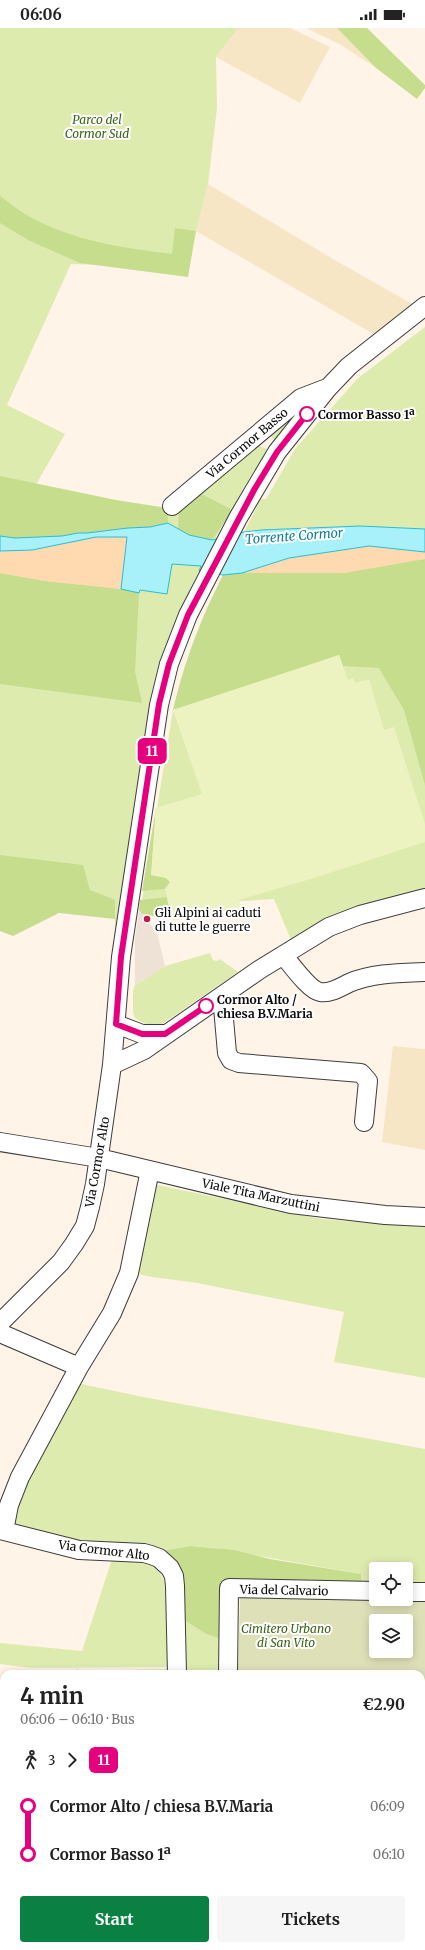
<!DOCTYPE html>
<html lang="en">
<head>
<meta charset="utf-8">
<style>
	body { margin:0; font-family:Merriweather,serif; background:#f6f6f6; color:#222; height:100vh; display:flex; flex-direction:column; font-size:15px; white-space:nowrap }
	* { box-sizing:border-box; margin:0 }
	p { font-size:13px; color:#767676 }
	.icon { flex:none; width:22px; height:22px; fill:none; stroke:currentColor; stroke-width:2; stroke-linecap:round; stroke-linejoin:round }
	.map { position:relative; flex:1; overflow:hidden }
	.details { position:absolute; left:0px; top:1642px; width:425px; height:280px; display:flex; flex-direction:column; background:#fff; border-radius:12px 12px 0 0; box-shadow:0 2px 10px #0003 }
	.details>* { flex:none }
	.badge { padding:0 8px; border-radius:6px; font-size:14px; line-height:26px }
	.tools { position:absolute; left:369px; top:1534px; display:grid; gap:8px }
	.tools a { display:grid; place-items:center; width:44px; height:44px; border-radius:4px; background:#fff; box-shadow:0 2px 10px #0003; font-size:20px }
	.map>.badge { position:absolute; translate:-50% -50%; box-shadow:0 0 0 2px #fff }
	.legs { display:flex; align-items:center; gap:6px; height:44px; padding:0 20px; font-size:13px }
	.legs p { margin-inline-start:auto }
	.headline { display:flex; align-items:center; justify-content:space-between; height:68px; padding:0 20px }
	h1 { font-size:22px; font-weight:700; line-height:30px }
	.action { display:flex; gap:8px; margin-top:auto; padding:8px 20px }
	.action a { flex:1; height:46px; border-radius:4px; background:#0b8043; color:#fff; font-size:16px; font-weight:700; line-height:46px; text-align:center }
	.action a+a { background:#f6f6f6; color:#222 }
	ul { padding:0 20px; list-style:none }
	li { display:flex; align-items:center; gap:14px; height:48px; font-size:15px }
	li i { display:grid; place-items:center; width:6px; height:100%; margin:0 5px; background:currentColor }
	li i::after { content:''; width:10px; height:10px; margin:-5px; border:3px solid; border-radius:50%; background:#fff }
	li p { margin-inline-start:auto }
	li:first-child i { background:linear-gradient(#0000 50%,currentColor 0) }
	li:last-child i { background:linear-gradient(currentColor 50%,#0000 0) }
	.status { display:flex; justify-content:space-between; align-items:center; height:28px; padding:0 20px; background:#fff; direction:ltr }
	.status svg { height:11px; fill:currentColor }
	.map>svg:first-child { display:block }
	.farmland { fill:#f6e6c6 }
	.green { fill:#deebaf }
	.forest { fill:#c5dd8d }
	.sand { fill:#ffd9af }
	.cemetery { fill:#dee1b8; fill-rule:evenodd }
	.pitch { fill:#edf2c1 }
	.plaza { fill:#eee2d7 }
	.water { fill:#a8f1fa; stroke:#2abdd6 }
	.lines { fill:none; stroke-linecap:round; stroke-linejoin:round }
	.minor-casing { stroke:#3d3d3d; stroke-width:20 }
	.minor { stroke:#fff; stroke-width:18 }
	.line-1-casing { stroke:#fff; stroke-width:9 }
	.line-1 { stroke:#e6007e; stroke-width:6 }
	.stop-1-dot { fill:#fff; stroke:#e6007e; stroke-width:2 }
	.poi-dot { fill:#c21a4d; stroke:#fff; stroke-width:1.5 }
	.labels { text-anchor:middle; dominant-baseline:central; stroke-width:4; stroke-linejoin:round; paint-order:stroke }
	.park-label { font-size:12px; font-style:italic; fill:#3b6517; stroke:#fff }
	.stop-label { font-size:12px; font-weight:bold; fill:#0a0a0a; stroke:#fff; text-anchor:start }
	.street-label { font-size:12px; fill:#0a0a0a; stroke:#fff }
	.poi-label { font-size:12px; fill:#0a0a0a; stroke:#fff; text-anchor:start }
	.water-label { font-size:13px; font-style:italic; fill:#0d819b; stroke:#fff }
</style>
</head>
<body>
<div class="status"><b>06:06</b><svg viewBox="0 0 49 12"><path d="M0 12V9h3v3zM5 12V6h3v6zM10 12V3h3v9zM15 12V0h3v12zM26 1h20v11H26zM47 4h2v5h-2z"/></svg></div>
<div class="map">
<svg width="425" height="1922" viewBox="0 0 425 1922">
	<rect width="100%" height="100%" fill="#fff4e7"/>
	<!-- farmland -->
	<path class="farmland" d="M205,0H290L330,19L300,75L216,29Z
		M306,0H337L376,40L341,17Z
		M208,156L333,231L414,277L377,308L196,203Z
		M393,1018L425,1021V1122L382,1114Z
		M0,1729H4V1842H0Z"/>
	<!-- green -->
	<path class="green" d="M0,0H238L216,28L217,80L208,156L196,203L182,202L178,239L71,236L7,377L65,406L34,460L174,482H230L190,561L176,595L114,930L115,887L53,883L0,901Z
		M425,299V862L372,874L341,885L291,912L274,871L243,873L167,884L141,879L173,682L174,685L246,504H244L261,471H266L295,421L357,351Z
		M304,380L277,415L269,407Z
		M257,417L267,421L269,425L233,482L198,464Z
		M210,925L213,932L217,933L220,931L238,944L162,996L149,998L135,990L133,984V963L135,957L165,938Z
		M157,1157L322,1191L425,1199V1350L334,1334L344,1284L197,1255L152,1249L142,1247L136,1243L153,1158Z
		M77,1355L138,1368L425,1421V1555H406V1541H376V1554H361V1546L214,1520L190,1518L156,1524L109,1520L13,1499L14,1478Z
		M112,1531C140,1531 158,1529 167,1561L168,1639L32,1640L0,1636V1615L82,1623Z
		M181,1590L206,1606L221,1611V1646H181Z
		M77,1640L79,1643L166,1641L167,1646H75Z
		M0,1842H4V1883H0Z
		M80,1918H216V1922H80Z"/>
	<!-- forest -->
	<path class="forest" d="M337,0H367L425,57V60L417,71L376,40Z
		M0,168C10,175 20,184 30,189C74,213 123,220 172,226L175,200L196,203L188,249L80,235L28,212L0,195Z
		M0,448L116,472L167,480L168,495L150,499L128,500L87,505H78L62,508L15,510L0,508Z
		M198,464L233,482L212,512L189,507L178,501L179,480Z
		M425,531V757L404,682L379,640L343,638L339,627L173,682C185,632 200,592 223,547L243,545L316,544Z
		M0,545L45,553L121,561L139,565L135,644L142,675L0,656Z
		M156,780L151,847L166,850L170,854L165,861L142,863Z
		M0,827L83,837L90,862L115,872V891L59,885L13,908L0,903Z
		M167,869L171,885L154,888L142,886L139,882L140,872Z
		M190,1518L234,1522L270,1531L361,1546V1554L222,1552L221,1611L206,1606L181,1590L156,1524Z"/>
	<!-- sand -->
	<path class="sand" d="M118,508L127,509L121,561L45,553L0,545V523C40,523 78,509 118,508Z
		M369,518L425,524V531L345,545H243L289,530Z"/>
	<!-- cemetery -->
	<path class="cemetery" d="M243,1567L425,1571V1922H232L233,1918H421V1646H238L240,1570ZM376,1593H406V1623H376Z"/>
	<!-- pitch -->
	<path class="pitch" d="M339,627L348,652L353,650L355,655L369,651L384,702L394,699L425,796V814L314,850L239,872L241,879L221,884L219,882L172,893L165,861L170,854L166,850L151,847L156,780L202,766L173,682Z
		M0,1883H4V1918H80V1922H0Z"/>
	<!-- plaza -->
	<path class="plaza" d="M139,882L157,905L165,938L135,957V911Z"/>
	<!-- water -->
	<path class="water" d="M168,495L189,507L212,512L244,504L261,502L360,498L425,501V524L369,518L289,530L242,545L223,547L199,543L201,538L172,536L167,566L140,562L139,565L121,561L127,509H96L32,522L0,523V508L15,510L62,508L78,505H87L128,500L150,499Z"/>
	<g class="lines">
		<defs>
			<path id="minor" d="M172,478L301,370L327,360
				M283,927C291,936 309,962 320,964C330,966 341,959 349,955C373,945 399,945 425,944
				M222,968L227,1025L231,1032L239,1035L361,1045L368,1053L364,1094
				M116,996L142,1006H165
				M112,1037L144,1022L259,942L329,899L360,887L425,870
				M0,1114L99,1130L291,1176L385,1187L425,1189
				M0,1295L61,1234L74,1216L85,1198L90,1179L95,1156L112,1037L121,929L159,677L169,636L188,587L238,490L277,424L328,360L349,338L425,278
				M0,1305L79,1339
				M0,1502L79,1522L144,1525L151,1527L159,1530L170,1540L174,1548L175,1558L177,1646
				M4,1503L9,1477L20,1449L79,1339L112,1285L129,1245L150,1142
				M406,1564H425
				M228,1646L229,1560L376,1563
				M224,1922V1918"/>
		</defs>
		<!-- minor casing -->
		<use href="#minor" class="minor-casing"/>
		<!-- minor -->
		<use href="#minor" class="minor"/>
	</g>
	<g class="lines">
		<defs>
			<path id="line-1" d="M206,978L165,1006H142L116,996L121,929L159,676L169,636L188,587L254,462L277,424L307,386"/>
		</defs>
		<!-- line-1 casing -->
		<use href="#line-1" class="line-1-casing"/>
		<!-- line-1 -->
		<use href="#line-1" class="line-1"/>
	</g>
	<!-- markers -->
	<g class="stop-1-dot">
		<circle cx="307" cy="386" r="7"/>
		<circle cx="206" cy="978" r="7"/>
	</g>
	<circle class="poi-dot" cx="147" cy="891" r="4"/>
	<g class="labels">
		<!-- park labels -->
		<g class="park-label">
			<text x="97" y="91">Parco del<tspan x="97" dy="14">Cormor Sud</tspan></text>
			<text x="286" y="1600">Cimitero Urbano<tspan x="286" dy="14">di San Vito</tspan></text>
		</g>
		<!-- stop labels -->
		<g class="stop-label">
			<text x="318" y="386">Cormor Basso 1ª</text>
			<text x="217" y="971">Cormor Alto /<tspan x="217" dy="14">chiesa B.V.Maria</tspan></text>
		</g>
		<!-- street labels -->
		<g class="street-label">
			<text transform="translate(247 415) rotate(-40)">Via Cormor Basso</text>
			<text transform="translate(97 1134) rotate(-80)">Via Cormor Alto</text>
			<text transform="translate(261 1167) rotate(12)">Viale Tita Marzuttini</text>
			<text transform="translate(104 1522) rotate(7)">Via Cormor Alto</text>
			<text transform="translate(284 1562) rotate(1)">Via del Calvario</text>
		</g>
		<!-- poi labels -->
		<g class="poi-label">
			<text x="155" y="884">Gli Alpini ai caduti<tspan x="155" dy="14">di tutte le guerre</tspan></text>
		</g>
		<!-- water labels -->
		<g class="water-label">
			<text transform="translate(294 508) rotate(-4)">Torrente Cormor</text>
		</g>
	</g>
</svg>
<div class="tools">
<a><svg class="icon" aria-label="locate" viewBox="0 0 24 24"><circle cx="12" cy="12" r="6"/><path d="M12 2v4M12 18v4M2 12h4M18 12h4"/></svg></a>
<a><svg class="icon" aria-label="layers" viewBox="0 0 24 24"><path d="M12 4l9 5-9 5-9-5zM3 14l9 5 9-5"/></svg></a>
</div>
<b class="badge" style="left:152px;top:723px;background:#e6007e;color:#fff">11</b>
<section class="details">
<div class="headline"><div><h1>4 min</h1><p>06:06 – 06:10 · Bus</p></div><b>€2.90</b></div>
<div class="legs"><svg class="icon" aria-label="walk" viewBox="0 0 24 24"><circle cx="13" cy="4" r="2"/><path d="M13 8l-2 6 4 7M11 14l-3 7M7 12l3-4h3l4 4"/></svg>3<svg class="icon" aria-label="forward" viewBox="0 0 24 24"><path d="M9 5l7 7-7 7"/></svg><b class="badge" style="background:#e6007e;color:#fff">11</b></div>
<ul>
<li><i style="color:#e6007e"></i><b>Cormor Alto / chiesa B.V.Maria</b><p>06:09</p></li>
<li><i style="color:#e6007e"></i><b>Cormor Basso 1ª</b><p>06:10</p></li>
</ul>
<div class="action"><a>Start</a><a>Tickets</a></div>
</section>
</div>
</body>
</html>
